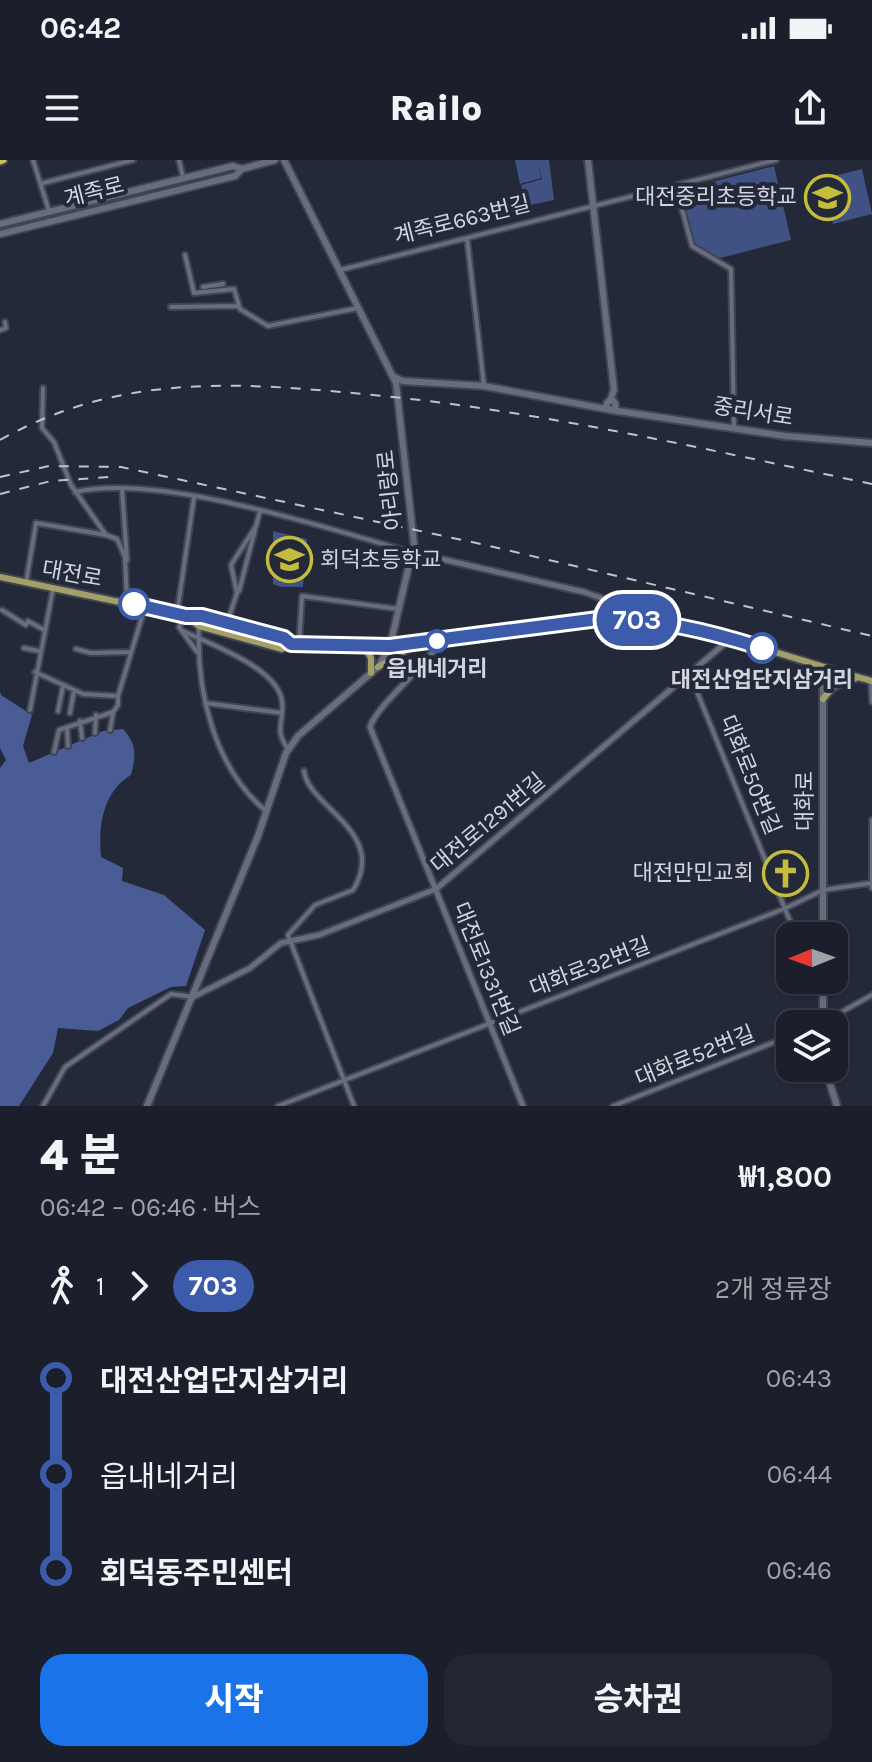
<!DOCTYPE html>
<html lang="ko">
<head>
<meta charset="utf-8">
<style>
	body { margin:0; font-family:Karla,"Noto Sans KR",sans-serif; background:#242733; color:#f1f3f6; height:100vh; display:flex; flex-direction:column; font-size:30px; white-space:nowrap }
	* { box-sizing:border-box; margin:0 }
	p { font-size:26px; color:#a0a2a9 }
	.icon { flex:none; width:44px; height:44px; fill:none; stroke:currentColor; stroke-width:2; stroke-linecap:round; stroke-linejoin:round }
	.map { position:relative; height:946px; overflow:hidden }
	.panel { display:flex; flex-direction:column; background:#1b1f2b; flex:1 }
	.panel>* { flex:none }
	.badge { padding:0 16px; border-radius:26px; font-size:28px; line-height:52px }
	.needle { width:52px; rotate:269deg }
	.tools { position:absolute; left:776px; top:762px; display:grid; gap:16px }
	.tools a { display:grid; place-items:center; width:72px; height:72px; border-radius:16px; background:#1b1f2b; box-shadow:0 2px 6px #0004,0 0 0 2px #393d47; font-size:40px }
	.map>.badge { position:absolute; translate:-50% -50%; box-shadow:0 0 0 4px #fff }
	.legs { display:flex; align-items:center; gap:12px; height:88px; padding:0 40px; font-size:26px }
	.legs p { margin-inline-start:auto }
	.summary { display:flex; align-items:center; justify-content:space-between; height:136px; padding:0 40px }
	h1 { font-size:44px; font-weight:800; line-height:60px }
	.action { display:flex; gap:16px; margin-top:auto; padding:16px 40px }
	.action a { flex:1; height:92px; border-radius:24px; background:#1a73e8; color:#fff; font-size:32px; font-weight:800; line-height:92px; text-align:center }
	.action a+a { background:#242733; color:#f1f3f6 }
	ul { padding:0 40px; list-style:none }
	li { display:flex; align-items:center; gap:28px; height:96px; font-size:30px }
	li i { display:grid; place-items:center; width:12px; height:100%; margin:0 10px; background:currentColor }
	li i::after { content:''; width:20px; height:20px; margin:-10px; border:6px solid; border-radius:50%; background:#1b1f2b }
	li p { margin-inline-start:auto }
	li:first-child i { background:linear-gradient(#0000 50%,currentColor 0) }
	li:last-child i { background:linear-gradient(currentColor 50%,#0000 0) }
	.status { display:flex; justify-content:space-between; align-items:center; height:56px; padding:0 40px; background:#1b1f2b; direction:ltr }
	.status svg { height:22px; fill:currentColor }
	header { display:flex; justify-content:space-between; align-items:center; height:104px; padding:0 40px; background:#1b1f2b; font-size:36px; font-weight:800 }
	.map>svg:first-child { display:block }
	.green { fill:#405183 }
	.forest { fill:#495c96 }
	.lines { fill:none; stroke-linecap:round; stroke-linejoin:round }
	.minor-casing { stroke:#404551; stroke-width:8 }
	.tertiary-casing { stroke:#404551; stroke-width:9 }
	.secondary-casing { stroke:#404551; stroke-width:10 }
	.primary-casing { stroke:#404551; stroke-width:10 }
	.motorway-casing { stroke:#404551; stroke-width:11 }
	.minor { stroke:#676d7f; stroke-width:4 }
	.tertiary { stroke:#676d7f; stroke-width:5 }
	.secondary { stroke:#676d7f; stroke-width:6 }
	.primary { stroke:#a29f68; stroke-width:6 }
	.motorway { stroke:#c9c159; stroke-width:7 }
	.rail { stroke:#bfc3ce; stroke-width:2; stroke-dasharray:10 10; stroke-linecap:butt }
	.line-1-casing { stroke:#fff; stroke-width:18 }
	.line-1 { stroke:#3d5bab; stroke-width:12 }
	.stop-1-dot { fill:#fff; stroke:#3d5bab; stroke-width:4 }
	.labels { text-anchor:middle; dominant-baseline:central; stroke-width:8; stroke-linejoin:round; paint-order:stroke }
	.street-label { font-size:22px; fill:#d1d5df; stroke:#242939 }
	.poi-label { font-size:22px; fill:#d1d5df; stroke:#242939; text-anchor:end }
	.stop-label { font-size:22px; font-weight:bold; fill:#d1d5df; stroke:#242939 }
</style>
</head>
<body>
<div class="status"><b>06:42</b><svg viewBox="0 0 49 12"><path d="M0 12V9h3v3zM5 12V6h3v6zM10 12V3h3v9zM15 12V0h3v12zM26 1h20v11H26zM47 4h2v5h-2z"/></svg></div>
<header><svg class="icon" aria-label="menu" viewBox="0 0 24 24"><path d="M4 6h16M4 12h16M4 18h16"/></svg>Railo<svg class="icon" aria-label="share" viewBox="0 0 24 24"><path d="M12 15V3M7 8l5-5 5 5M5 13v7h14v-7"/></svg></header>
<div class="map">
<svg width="872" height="946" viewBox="0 0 872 946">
	<rect width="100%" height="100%" fill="#242939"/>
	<!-- green -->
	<path class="green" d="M515,0H549L554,40L526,46L521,25L542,19L538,3L541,18L520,24Z
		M774,6L791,80L720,98L694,84L681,30Z
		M862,9L872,54L833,64L822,19Z
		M273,371L307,379L303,427H281L273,424Z"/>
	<!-- forest -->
	<path class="forest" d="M0,531L1,535L32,555L23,586L29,603L103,571L123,569C137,584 136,596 131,615C103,632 98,665 101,697L123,708L122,721L164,735L205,770L186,826L171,827L128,848L119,860L98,871L58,868L53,893L19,946H0V608L6,600L0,588Z"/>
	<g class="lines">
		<defs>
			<path id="minor" d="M33,0L49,51
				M179,0L183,17
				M43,23L133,0
				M676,27L692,86L731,109L734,267
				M467,78L484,226
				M185,95L194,133L234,129L240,149L268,166L358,148
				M340,110L776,0
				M203,127L223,124
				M171,147L239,146
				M0,170L6,168L5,162
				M43,228L42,268L54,282L71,325L106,375
				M122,329L127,400
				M75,332C162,313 325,368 411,392
				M26,423L36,363L106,375L117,379L125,397L127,442
				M239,431L255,370
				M2,450L26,465L28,461L44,470
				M177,454L194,337
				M185,457L179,467L197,492
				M227,463L237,433L231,405L256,366L260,351
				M199,466C196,530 214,608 266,651
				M181,470C209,484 277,507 282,541C285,563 273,568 288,589
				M299,485L302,436L398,449
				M24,488L39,491
				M76,489L91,493L131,492
				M35,512L83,534L118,536L145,447
				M689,512L796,776
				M871,521L872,542
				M205,543L282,553
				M30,550L53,429
				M58,551L63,526
				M70,553L74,530
				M80,561L82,578
				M67,567L68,586
				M110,570L113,553
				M95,573L96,555
				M54,592L59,570L113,552L118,545V536
				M304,611C308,647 389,672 353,730L315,745L288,775L354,946
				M872,660V728
				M814,820L822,835
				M822,863L872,835
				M43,946L65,907L171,834L193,837
				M278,946L786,748L823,730L872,723
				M613,946L790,876"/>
			<path id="tertiary" d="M411,392L584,432L601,438L627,458
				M442,480C426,506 376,546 370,567L523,946
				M193,837L250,808L281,783L319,775L436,729L730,479"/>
			<path id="secondary" d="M588,0L614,230L610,241
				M0,64L233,6L242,9L275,0
				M0,74L235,16L242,9
				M394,217L403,221L484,226L611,250L785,276L872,283
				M606.5 245a4.5 4.5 0 1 1 9 0a4.5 4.5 0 1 1-9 0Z
				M823,776V507
				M823,820V864
				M825,908L837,946
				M147,946L258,676L286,593L298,576L378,507L390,486L414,384L396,223L284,0"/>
			<path id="primary" d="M0,417L186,456H202L284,478L291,484
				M186,456L199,466L282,489L291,484L390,486L598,459C694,458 781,497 872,521
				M364,485L371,498V513
				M378,507L416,484
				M823,539L833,527L856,518"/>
			<path id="motorway" d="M0,1L3,0"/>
		</defs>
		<!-- minor casing -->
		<use href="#minor" class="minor-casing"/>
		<!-- tertiary casing -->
		<use href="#tertiary" class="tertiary-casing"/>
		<!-- secondary casing -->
		<use href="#secondary" class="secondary-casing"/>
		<!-- primary casing -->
		<use href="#primary" class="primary-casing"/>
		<!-- motorway casing -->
		<use href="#motorway" class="motorway-casing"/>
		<!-- minor -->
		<use href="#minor" class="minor"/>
		<!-- tertiary -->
		<use href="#tertiary" class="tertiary"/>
		<!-- secondary -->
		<use href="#secondary" class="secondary"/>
		<!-- primary -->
		<use href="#primary" class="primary"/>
		<!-- motorway -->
		<use href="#motorway" class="motorway"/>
		<!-- rail -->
		<path class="rail" d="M0,280C125,210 247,223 384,236C549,253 709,290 872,324
			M0,317L49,306L121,307L481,384L872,476
			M0,334L51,321L110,317"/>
	</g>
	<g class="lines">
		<defs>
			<path id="line-1" d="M134,444L186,456H202L284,478L291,484L390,486L598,459C655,458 708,471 762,488"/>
		</defs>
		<!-- line-1 casing -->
		<use href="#line-1" class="line-1-casing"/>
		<!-- line-1 -->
		<use href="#line-1" class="line-1"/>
	</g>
	<!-- icons -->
	<defs>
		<symbol id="school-ring" viewBox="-11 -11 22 22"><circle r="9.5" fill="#242939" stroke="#c6bc3c" stroke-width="1.5"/><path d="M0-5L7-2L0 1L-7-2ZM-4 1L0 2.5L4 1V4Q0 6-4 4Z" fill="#c6bc3c"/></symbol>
		<symbol id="church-ring" viewBox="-11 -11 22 22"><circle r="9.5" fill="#242939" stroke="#c6bc3c" stroke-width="1.5"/><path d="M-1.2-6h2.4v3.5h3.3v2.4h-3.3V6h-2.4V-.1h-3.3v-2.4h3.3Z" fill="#c6bc3c"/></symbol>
	</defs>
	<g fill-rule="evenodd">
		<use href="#school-ring" x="802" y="12" width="51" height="51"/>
		<use href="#school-ring" x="264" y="374" width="51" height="51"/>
		<use href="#church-ring" x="760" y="688" width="51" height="51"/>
	</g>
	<!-- markers -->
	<g class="stop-1-dot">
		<circle cx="134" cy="444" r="14"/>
		<circle cx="437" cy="481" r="10"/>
		<circle cx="762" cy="488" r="14"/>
	</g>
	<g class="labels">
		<!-- street labels -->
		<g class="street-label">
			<text transform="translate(94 32) rotate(-14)">계족로</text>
			<text transform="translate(462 60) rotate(-14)">계족로663번길</text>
			<text transform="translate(753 252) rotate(9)">중리서로</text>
			<text transform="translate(390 330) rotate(-96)">아리랑로</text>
			<text transform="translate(72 414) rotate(10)">대전로</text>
			<text transform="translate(750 615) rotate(68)">대화로50번길</text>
			<text transform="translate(805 641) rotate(-90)">대화로</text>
			<text transform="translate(488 663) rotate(-40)">대전로1291번길</text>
			<text transform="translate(590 807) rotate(-21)">대화로32번길</text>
			<text transform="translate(486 809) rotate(68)">대전로1331번길</text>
			<text transform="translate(695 896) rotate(-22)">대화로52번길</text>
		</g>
		<!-- poi labels -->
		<g class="poi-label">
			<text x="797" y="37">대전중리초등학교</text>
			<text x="320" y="400" text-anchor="start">회덕초등학교</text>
			<text x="754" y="713">대전만민교회</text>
		</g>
		<!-- stop labels -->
		<g class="stop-label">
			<text x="437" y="509">읍내네거리</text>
			<text x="762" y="520">대전산업단지삼거리</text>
		</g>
	</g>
</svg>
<div class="tools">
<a><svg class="needle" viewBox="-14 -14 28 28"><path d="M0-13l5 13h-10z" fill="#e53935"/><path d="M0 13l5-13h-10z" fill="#a0a2a9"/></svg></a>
<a><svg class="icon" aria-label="layers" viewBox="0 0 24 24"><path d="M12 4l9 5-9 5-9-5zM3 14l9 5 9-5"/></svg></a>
</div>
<b class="badge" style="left:637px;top:460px;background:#3d5bab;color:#fff">703</b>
</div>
<section class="panel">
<div class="summary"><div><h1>4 분</h1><p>06:42 – 06:46 · 버스</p></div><b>₩1,800</b></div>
<div class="legs"><svg class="icon" aria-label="walk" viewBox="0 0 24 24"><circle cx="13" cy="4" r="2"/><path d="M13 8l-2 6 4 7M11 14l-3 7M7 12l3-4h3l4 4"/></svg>1<svg class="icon" aria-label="forward" viewBox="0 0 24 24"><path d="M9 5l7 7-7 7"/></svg><b class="badge" style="background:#3d5bab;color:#fff">703</b><p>2개 정류장</p></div>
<ul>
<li><i style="color:#3d5bab"></i><b>대전산업단지삼거리</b><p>06:43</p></li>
<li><i style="color:#3d5bab"></i><span>읍내네거리</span><p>06:44</p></li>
<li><i style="color:#3d5bab"></i><b>회덕동주민센터</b><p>06:46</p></li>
</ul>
<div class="action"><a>시작</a><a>승차권</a></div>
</section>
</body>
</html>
